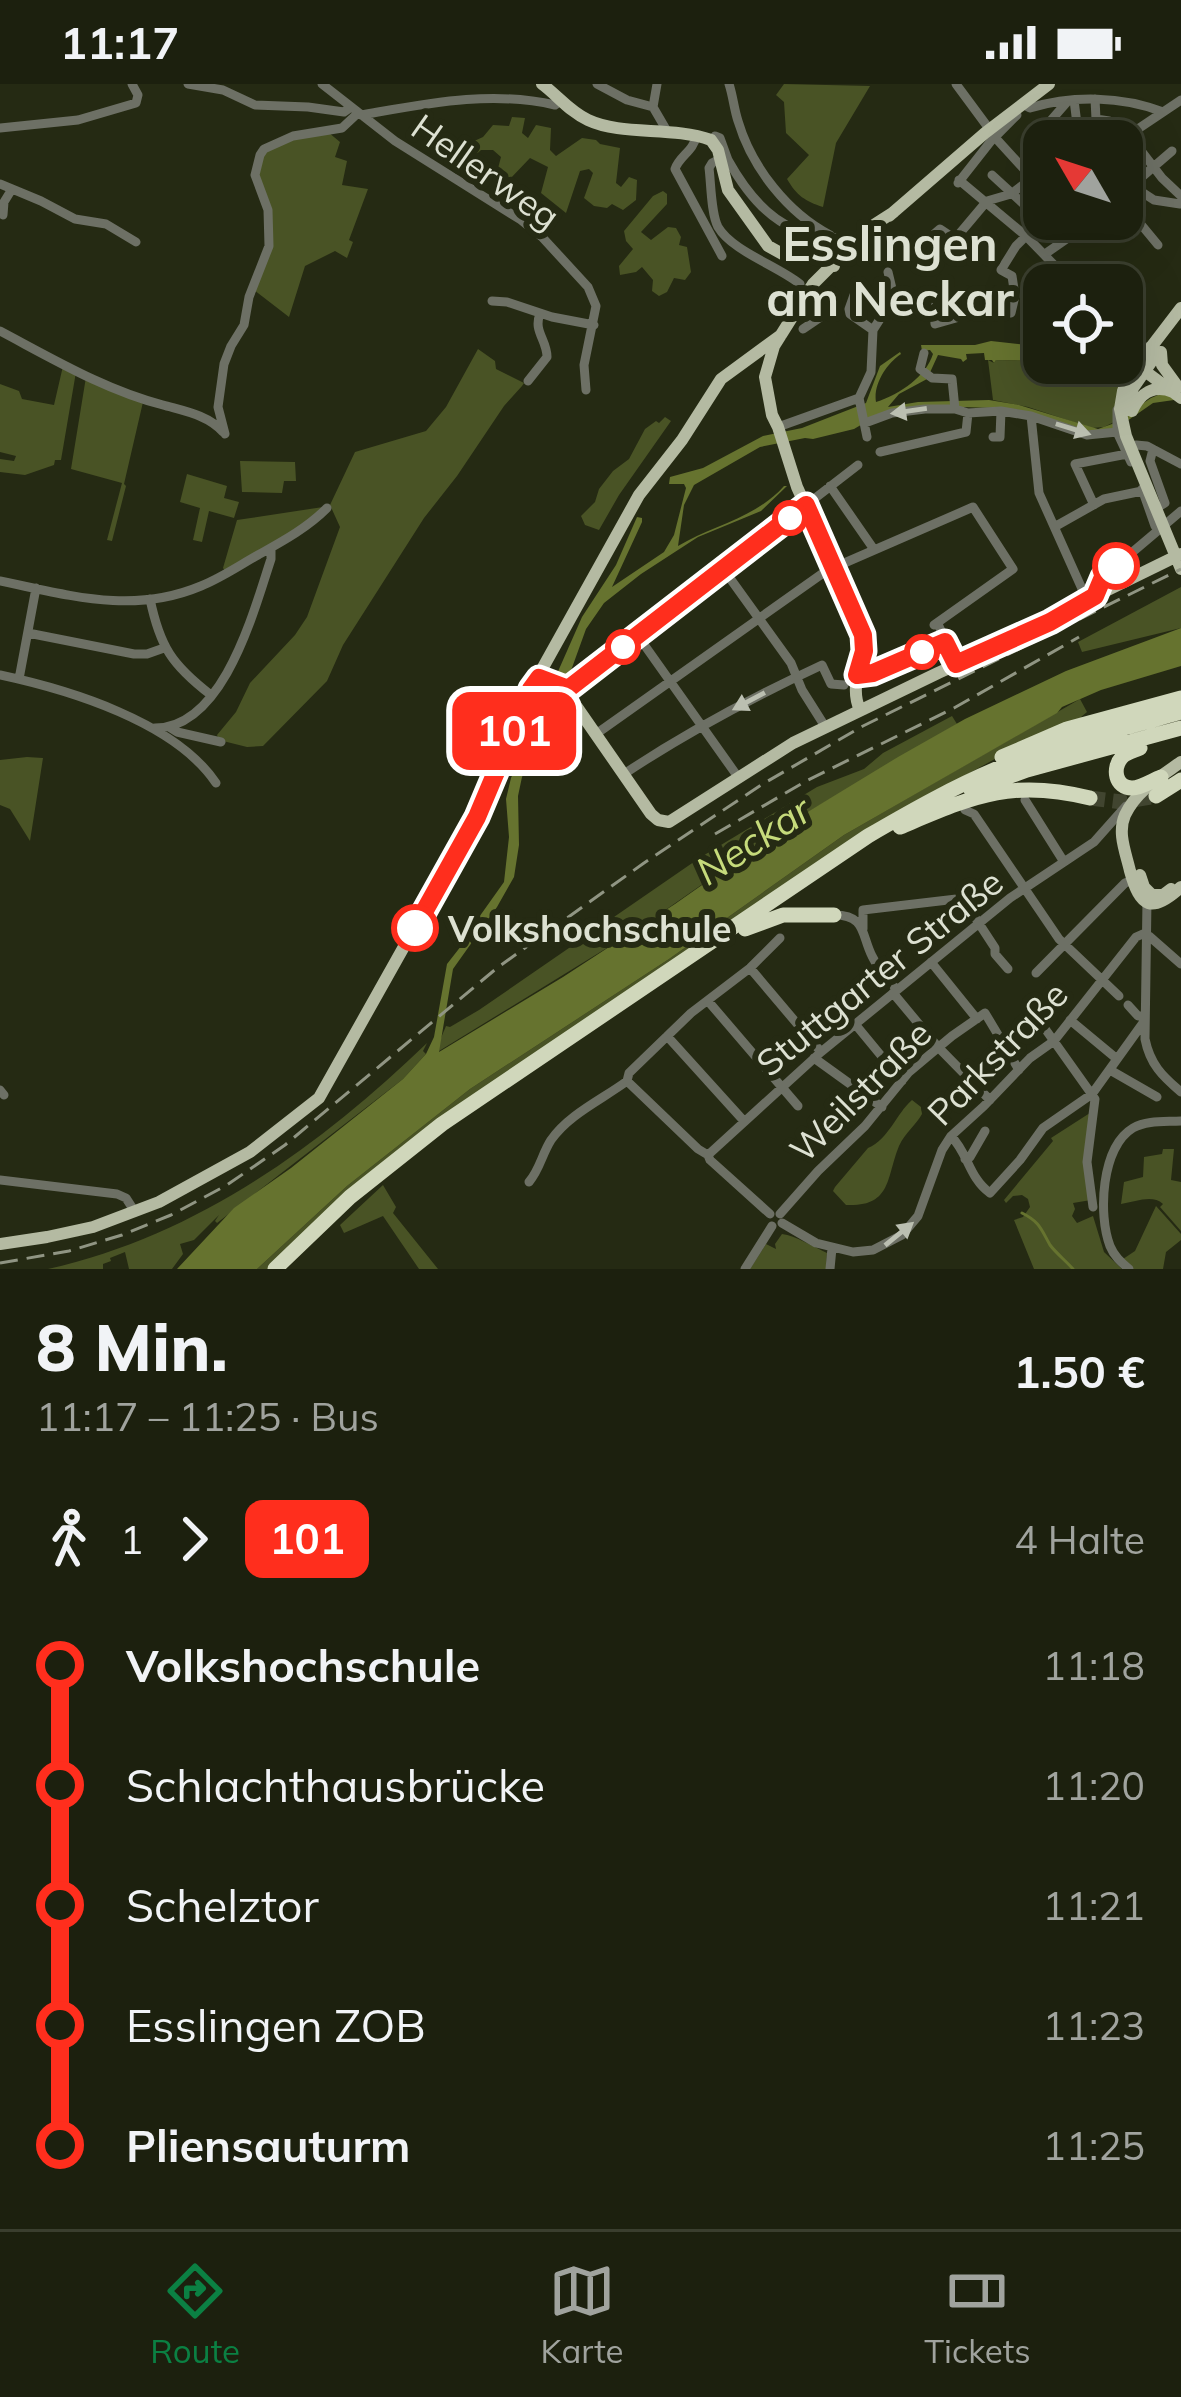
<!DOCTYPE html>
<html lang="de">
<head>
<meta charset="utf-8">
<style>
	body { margin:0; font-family:Mulish,sans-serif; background:#292d1c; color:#f1f3f6; height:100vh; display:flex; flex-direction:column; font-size:45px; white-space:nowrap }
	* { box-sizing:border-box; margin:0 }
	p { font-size:39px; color:#a0a39e }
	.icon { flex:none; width:66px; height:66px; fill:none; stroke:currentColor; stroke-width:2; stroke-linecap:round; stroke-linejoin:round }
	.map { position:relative; height:1185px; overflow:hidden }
	.drawer { display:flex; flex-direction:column; background:#1c200e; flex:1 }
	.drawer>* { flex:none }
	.badge { padding:0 24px; border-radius:18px; font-size:42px; line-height:78px }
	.needle { width:78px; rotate:309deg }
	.tools { position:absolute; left:1023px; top:36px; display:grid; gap:24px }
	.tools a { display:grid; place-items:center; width:120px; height:120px; border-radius:24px; background:#1c200e; box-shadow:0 12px 48px #0002,0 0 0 3px #3a3e2e; font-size:60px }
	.map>.badge { position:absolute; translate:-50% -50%; box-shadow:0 0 0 6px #fff }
	.legs { display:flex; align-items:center; gap:18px; height:132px; padding:0 36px; font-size:39px }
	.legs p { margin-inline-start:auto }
	.summary { display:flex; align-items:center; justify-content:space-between; height:204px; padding:0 36px }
	h1 { font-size:66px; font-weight:800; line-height:90px }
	ul { padding:0 36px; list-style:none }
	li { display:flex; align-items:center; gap:42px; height:120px; font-size:45px }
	li i { display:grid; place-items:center; width:18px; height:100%; margin:0 15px; background:currentColor }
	li i::after { content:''; width:30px; height:30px; margin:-15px; border:9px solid; border-radius:50%; background:#1c200e }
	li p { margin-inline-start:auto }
	li:first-child i { background:linear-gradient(#0000 50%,currentColor 0) }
	li:last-child i { background:linear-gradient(currentColor 50%,#0000 0) }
	.status { display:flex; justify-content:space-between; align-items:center; height:84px; padding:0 60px; background:#1c200e; direction:ltr }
	.status svg { height:33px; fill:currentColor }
	.tab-bar { display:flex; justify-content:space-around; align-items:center; height:168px; border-top:3px solid #3a3e2e; background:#1c200e; font-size:33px; color:#a0a39e }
	.tab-bar a { display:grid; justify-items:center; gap:6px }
	.tab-bar .current { color:#0b8043 }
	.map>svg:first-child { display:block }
	.green { fill:#495325 }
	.water { fill:#66732f }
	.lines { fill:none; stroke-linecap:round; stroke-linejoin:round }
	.stream { stroke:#66732f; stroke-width:3 }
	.highway-tunnel { stroke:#414530; stroke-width:15; stroke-dasharray:15 8; stroke-linecap:butt }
	.minor { stroke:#6d7065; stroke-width:9 }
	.major { stroke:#b4baa2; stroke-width:12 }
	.highway { stroke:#d0d7bb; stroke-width:15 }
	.rail { stroke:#909583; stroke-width:3; stroke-dasharray:18 9; stroke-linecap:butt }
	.oneway { fill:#bbbfb1 }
	.line-1-casing { stroke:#fff; stroke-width:27 }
	.line-1 { stroke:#ff2e1d; stroke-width:18 }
	.stop-1-dot { fill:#fff; stroke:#ff2e1d; stroke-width:6 }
	.labels { text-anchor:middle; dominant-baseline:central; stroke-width:12; stroke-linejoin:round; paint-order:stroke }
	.street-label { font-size:36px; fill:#dde1d2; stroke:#252a13 }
	.stop-label { font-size:36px; font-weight:bold; fill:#dde1d2; stroke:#252a13; text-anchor:start }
	.water-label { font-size:39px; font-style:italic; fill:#c6db7b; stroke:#252a13 }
	.district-label { font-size:48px; font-weight:bold; fill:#dde1d2; stroke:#252a13 }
</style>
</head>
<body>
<div class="status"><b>11:17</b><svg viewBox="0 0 49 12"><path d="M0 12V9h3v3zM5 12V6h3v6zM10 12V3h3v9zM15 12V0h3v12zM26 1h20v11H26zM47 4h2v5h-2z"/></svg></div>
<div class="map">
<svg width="1181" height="1185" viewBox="0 0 1181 1185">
	<rect width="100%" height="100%" fill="#252a13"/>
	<!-- green -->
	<path class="green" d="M784,0L870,2L836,59L823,123C805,117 797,112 787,95L809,71L786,49L784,18L776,11Z
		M512,33L525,34L522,49L528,54L536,41L551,44L550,66L556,72L582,54L596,56L600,60L620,64L616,99L621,103L629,93L637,96L636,116L623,126L612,120L607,124L594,122L584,114L593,89L589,85L580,87L566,129L541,109L548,83L530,74L509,96L497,88L501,73L493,66H481L472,74L467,65L472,58L483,53L493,41L509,42Z
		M328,48L340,58L335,73L347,77L342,101L368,105L349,156L353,158L347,174L335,167L305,182L289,233L254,206L271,159L257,93L263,69L292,54Z
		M663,107L667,110V120L641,148L651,156L668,143L676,144L681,153L679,161L687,163L691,188L685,196L674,194L667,208L659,212L652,207L653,196L642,183L636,188L620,191L619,182L633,165L626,157L624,147L653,112Z
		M478,265L495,277L496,285L524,299L522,302L504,322L457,392L424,434L343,561L327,597L263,662L247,663L219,656L217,651L236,628L250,599L295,551L307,533L340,443L330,421L355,368L426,347L446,323Z
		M988,276L994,279L996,276L1124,281L1114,338L1104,343L1092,344L1028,323L993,316Z
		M63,282L76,288L61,376H55L54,381L25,391L0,388V375L14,377L16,372L0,368V300L19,307L22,315L54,321Z
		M86,293L143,318L124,400L126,402L112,457L107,456L122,399L71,385Z
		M665,333L671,337L619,411L599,446L585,441L581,432L595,418L599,405L613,387L629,375L645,345L656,337L659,339Z
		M240,377L295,378L296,397H284L282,409L242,408Z
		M187,390L227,402L224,414L239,418L234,434L209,427L202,458L193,456L200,424L180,418Z
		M323,423L316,433L225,487L223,484L237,436Z
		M1181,503V544L1082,568L1078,558Z
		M1080,615L1087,628L1081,633L1086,635L1013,665L937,707L493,998L269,1185H257L347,1102L470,1005L669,875L844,751Z
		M952,632L957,640L796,735L641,843L439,967L438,961L446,942L450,943L479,926L701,773L817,703L864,685L883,669Z
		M27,673L43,674L30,757L10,725L0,721V676Z
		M427,959L423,967L426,970L403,995L217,1139L215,1137L219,1131L194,1156L180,1160L183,1170L172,1185H129L125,1168L110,1174L111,1177L103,1180V1185H48C196,1152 320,1062 427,959Z
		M912,1016L921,1023L922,1030C916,1041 905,1049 899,1062C886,1094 892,1123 846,1121L833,1107L835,1103L868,1064C889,1055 896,1030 912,1016Z
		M1093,1027L1088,1049L1091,1116L1073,1119L1075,1125L1072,1132L1077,1139L1093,1132L1104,1168L1122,1185H1034L1014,1136L1023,1133L1030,1123L1028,1115L1022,1111L1013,1112L1006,1119L1004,1116L1053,1057L1051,1054Z
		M1163,1065H1174L1171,1096L1181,1098V1147L1160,1123L1163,1120C1152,1110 1136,1118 1121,1120L1124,1098L1143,1093L1144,1073L1162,1070Z
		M383,1101L396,1123L393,1129L438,1185H419L383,1132L344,1149L340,1141Z
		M1156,1122L1181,1150V1156L1166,1168L1163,1185H1133L1123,1175L1135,1167Z
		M782,1150C796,1152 812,1162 827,1169L826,1185H750L766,1160L776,1165L775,1160Z"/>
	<!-- water -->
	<path class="water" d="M991,257L1044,263V277L996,276L994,279L992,276H985L984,269L966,270L967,275L963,278L961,275L938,271L927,295L899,310L888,323L918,318L989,316L1019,321L1098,345L1112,340L1151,314L1163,309L1181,315L1153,319L1117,344L1098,350L993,324L931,322L876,332L854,345L813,355L805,354L760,363L694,401L684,421L678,462C713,441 756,434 784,402H787L761,427L698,453L641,490L604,519L586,545L560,617L522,693L518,712L519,761L514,793L497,823L453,885L439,968L563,893L675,820L796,735L898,673L965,635L1066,587L1181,544V582L1101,606L1062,623L1057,629L844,751L669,875L470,1005L347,1102L257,1185H177L234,1124L291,1084L403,995L426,970L434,953L447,880L465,857L472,843L504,798L509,753L506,715L511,694L582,533L616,481L637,433L642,434V438L612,503L664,468L674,451L686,404L684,400H669L670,393L703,384L763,352L802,344L866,319L880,282L900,268L901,270C886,280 873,301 876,318C901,310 926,292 933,270L930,266L922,267L921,261H975Z"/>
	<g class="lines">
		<!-- stream -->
		<path class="stream" d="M1022,1129C1040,1138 1041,1145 1050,1161C1056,1169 1066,1177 1073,1185"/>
		<!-- highway-tunnel -->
		<path class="highway-tunnel" d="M1090,714L1122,718L1156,712"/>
		<!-- minor -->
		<path class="minor" d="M188,0L223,6L255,21L308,23L344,28L351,23
			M322,0L395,57L521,136L542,153L588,203L596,222L584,281L586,306
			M597,0L627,16L653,23
			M657,0L653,23L667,47
			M729,0C733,12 734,25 738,37C752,84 788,129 830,151
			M956,0L990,46
			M1095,15L1096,35L1109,37L1127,51
			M1022,20L1030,24C1072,11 1122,12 1163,28
			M361,31C425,20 490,6 555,21L562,16
			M0,44L78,36L136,19L138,11L132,0
			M991,49L1044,107
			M1129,51L1162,94L1181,112
			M696,52C694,67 679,72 675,85L722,172
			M712,57L715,52L720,54L728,76
			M1066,57L1077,40L1074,16
			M1120,57L1181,16
			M720,75L712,79L709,84C711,99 711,130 718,143C732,167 778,182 800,200
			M721,78L728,76C743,103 765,133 795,145C815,152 833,148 849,162
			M1028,86C1037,75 1049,64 1039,50L1067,18
			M992,91L1041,136
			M1122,95L1154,116L1180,120
			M959,96L1026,152L1058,185
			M958,99L991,57L1017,31
			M0,100L41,117L75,135L106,140L136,158
			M1122,110L1172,67
			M1122,123L1134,132L1158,161
			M3,131L4,118L12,105
			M933,151L940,145L955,155L987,117L1011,110L1044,85
			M1045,170L1095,135
			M944,206L947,200
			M854,211L849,225L850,230L873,246
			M940,211L934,225L935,240L956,234
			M492,217L507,218L552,233L594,241
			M1011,229L1015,212L1012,192L1001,186L1016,162L1044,134
			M803,245L834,224
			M873,246L894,213L888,188
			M0,247C53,275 105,306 163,321C184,327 208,331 223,348
			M1128,268H1136L1150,262
			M924,269L920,285L932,294L952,295L955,325
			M1122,274L1127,283V295
			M528,297L547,273C547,256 533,247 540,230
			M859,314L871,288L873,246
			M859,314L867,353
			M1117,326V348L1131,378
			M1031,332L1039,409L1087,516
			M865,339L892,329L925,325H955L968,329L1001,327L1031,332L1087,351L1117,348L1126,352
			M778,343L859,314
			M225,350L218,323L224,280L231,262L244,241L249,213L269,162L268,126L255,91L260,71L264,65L293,52L342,44L358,29
			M993,353H1000L1001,327
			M1136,361L1147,362L1181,380
			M1153,365L1150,377L1165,419L1155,425
			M880,368L966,348L968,329
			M830,402L873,464
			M1142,405L1155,442
			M1094,421L1075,380L1127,370
			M1056,442L1104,415L1142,407
			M724,486L791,579L802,606L826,644
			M0,497C69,511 132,531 201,502C221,494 240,481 258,471C283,457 307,444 327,424
			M1095,512L1103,493L1181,427
			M150,515C160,563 172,581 211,611
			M938,540L956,580
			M28,549L134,570H147L164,564
			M638,552L738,693
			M0,591C70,606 175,638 216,699
			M19,595L36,504
			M568,605L858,381
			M169,643L177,648L221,658
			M155,644C224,644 254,526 271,475V464
			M596,650L826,487L973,423L1013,485L934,541
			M624,690C687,648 753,613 822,581L831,600L844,601
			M1025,716L1064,778
			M965,726L974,730L1059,855L1119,912
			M963,815L995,864V870L1008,885
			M1147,816L1145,955C1150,980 1162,992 1181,1008
			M834,831C866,831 861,850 872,872C878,885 888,895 897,906
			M863,845V826L999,810
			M1145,851L1149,852L1181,880
			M931,878L977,935
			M750,884L821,968
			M1036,889L1125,799L1133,796
			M893,909L938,963L990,1016
			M708,917L798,1022
			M1128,921L1138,932H1144
			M1070,936L1117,975
			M1041,939L1095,1015L1087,1078L1093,1123
			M855,940L902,997
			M667,952L743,1036
			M814,974L882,1023
			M1110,986L1157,1013
			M627,997L698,1065L708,1071L710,1076L770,1130
			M0,1006L4,1011
			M951,1052C968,1069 969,1094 990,1109L1020,1076L1043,1044L1092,1010L1143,939
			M708,1071L821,968L1010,814L1094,758L1126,722
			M965,1075L970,1073L985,1047
			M0,1096L117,1110L126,1114L135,1128
			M529,1098C540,1085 542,1070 551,1056C569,1030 603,1015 627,997L629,989L691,929L750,884L780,854
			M780,1130L818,1087L865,1042L909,988L952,952L985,929L1019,986
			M782,1139L816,1159L853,1168L873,1166L902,1151L918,1132L942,1066L951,1052L984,1022L1030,974L1054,957L1136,853L1145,849
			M745,1185L772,1142
			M830,1185L832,1164
			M1129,1185C1121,1178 1114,1172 1110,1162C1098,1131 1101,1063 1133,1044C1147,1036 1165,1038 1181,1037"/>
		<!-- major -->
		<path class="major" d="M542,0C557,11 570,28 588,36C622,52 672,42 711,56L718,66L728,106L768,162L786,172H823L834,182
			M889,132L985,49L1049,0
			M1181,224L1129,292L1123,307L1120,325L1126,352L1181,485
			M1161,268L1162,281L1178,303
			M1138,282L1181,314
			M1127,326L1133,304L1156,271
			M1132,327C1140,309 1154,300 1173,308
			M539,594L566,602L572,616L651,730L658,736L669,738L793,659L938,589L1037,544L1087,516L1181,470
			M860,626C848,600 866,578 864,551L797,403L778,343L772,331L765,293L774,262L813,200L869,144L894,128
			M1181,678C1160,693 1136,707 1125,731C1117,749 1126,769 1130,787C1140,824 1152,830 1181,803
			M1140,791L1144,803L1152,811H1163L1171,805
			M0,1160L47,1153L93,1143L159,1118L250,1068L319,1014L474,738L531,605L639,411L682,356L721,295L781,251"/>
		<!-- highway -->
		<path class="highway" d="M1140,664C1134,667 1127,668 1122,673C1112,684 1115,704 1132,704C1141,704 1153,696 1161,693
			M1002,673L1067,645L1181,614
			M971,706L1027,686L1181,644
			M1156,712L1181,696
			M900,743C972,713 1010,694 1090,714
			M745,845L783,831H834
			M275,1185L350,1113L442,1040L868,752C911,727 955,702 1001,683C1059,659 1121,646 1181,628"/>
		<!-- rail -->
		<path class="rail" d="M715,750L808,696L954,624L1079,553
			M0,1179L69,1167L122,1151L171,1131L227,1101L285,1061L497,884L644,779L761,701L863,642L1181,485"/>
	</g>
	<!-- one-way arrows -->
	<defs><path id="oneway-solid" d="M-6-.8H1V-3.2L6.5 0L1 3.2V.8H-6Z" transform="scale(3)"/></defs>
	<g class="oneway">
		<use href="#oneway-solid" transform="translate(909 327) rotate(172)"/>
		<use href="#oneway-solid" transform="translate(1073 345) rotate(17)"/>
		<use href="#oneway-solid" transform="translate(749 617) rotate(152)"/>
		<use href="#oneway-solid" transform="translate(899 1150) rotate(-39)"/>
	</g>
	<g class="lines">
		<defs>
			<path id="line-1" d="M415,844L477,733L531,605L539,594L568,605L806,421L863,551L864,567L857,591L873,589L945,558L956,580L1050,538L1095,512L1103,493L1116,482"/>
		</defs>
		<!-- line-1 casing -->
		<use href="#line-1" class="line-1-casing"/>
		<!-- line-1 -->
		<use href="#line-1" class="line-1"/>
	</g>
	<!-- markers -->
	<g class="stop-1-dot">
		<circle cx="790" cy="434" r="15"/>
		<circle cx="1116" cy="482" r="21"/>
		<circle cx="623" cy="563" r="15"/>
		<circle cx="922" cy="568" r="15"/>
		<circle cx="415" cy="844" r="21"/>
	</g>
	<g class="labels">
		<!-- street labels -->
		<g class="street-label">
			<text transform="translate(486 87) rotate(35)">Hellerweg</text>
			<text transform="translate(879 888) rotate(-39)">Stuttgarter Straße</text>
			<text transform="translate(997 969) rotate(-46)">Parkstraße</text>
			<text transform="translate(860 1007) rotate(-45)">Weilstraße</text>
		</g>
		<!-- stop labels -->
		<g class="stop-label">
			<text x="448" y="844">Volkshochschule</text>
		</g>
		<!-- water labels -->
		<g class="water-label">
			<text transform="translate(753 756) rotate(-33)">Neckar</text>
		</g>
		<!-- district labels -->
		<g class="district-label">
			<text x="890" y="159">Esslingen<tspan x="890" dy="55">am Neckar</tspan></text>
		</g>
	</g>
</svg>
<div class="tools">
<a><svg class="needle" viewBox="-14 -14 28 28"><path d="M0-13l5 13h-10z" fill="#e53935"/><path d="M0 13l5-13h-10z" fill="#a0a39e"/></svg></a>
<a><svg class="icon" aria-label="locate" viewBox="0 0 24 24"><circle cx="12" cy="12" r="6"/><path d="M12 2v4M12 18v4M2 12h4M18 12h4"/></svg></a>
</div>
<b class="badge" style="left:514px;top:647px;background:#ff2e1d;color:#fff">101</b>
</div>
<section class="drawer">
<div class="summary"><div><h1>8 Min.</h1><p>11:17 – 11:25 · Bus</p></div><b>1.50 €</b></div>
<div class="legs"><svg class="icon" aria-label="walk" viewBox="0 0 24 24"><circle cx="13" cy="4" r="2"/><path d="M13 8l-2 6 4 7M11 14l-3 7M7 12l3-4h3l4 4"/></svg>1<svg class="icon" aria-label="forward" viewBox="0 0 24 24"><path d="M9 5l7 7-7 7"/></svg><b class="badge" style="background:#ff2e1d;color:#fff">101</b><p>4 Halte</p></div>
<ul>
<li><i style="color:#ff2e1d"></i><b>Volkshochschule</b><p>11:18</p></li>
<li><i style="color:#ff2e1d"></i><span>Schlachthausbrücke</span><p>11:20</p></li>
<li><i style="color:#ff2e1d"></i><span>Schelztor</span><p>11:21</p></li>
<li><i style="color:#ff2e1d"></i><span>Esslingen ZOB</span><p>11:23</p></li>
<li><i style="color:#ff2e1d"></i><b>Pliensauturm</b><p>11:25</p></li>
</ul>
</section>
<nav class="tab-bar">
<a class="current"><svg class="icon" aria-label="directions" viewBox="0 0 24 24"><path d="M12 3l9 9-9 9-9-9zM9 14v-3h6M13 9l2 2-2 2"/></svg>Route</a>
<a><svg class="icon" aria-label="map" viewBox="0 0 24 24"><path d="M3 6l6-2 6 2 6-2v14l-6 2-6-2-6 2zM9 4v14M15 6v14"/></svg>Karte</a>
<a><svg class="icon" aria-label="tickets" viewBox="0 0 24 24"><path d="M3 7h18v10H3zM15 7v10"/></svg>Tickets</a>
</nav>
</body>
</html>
